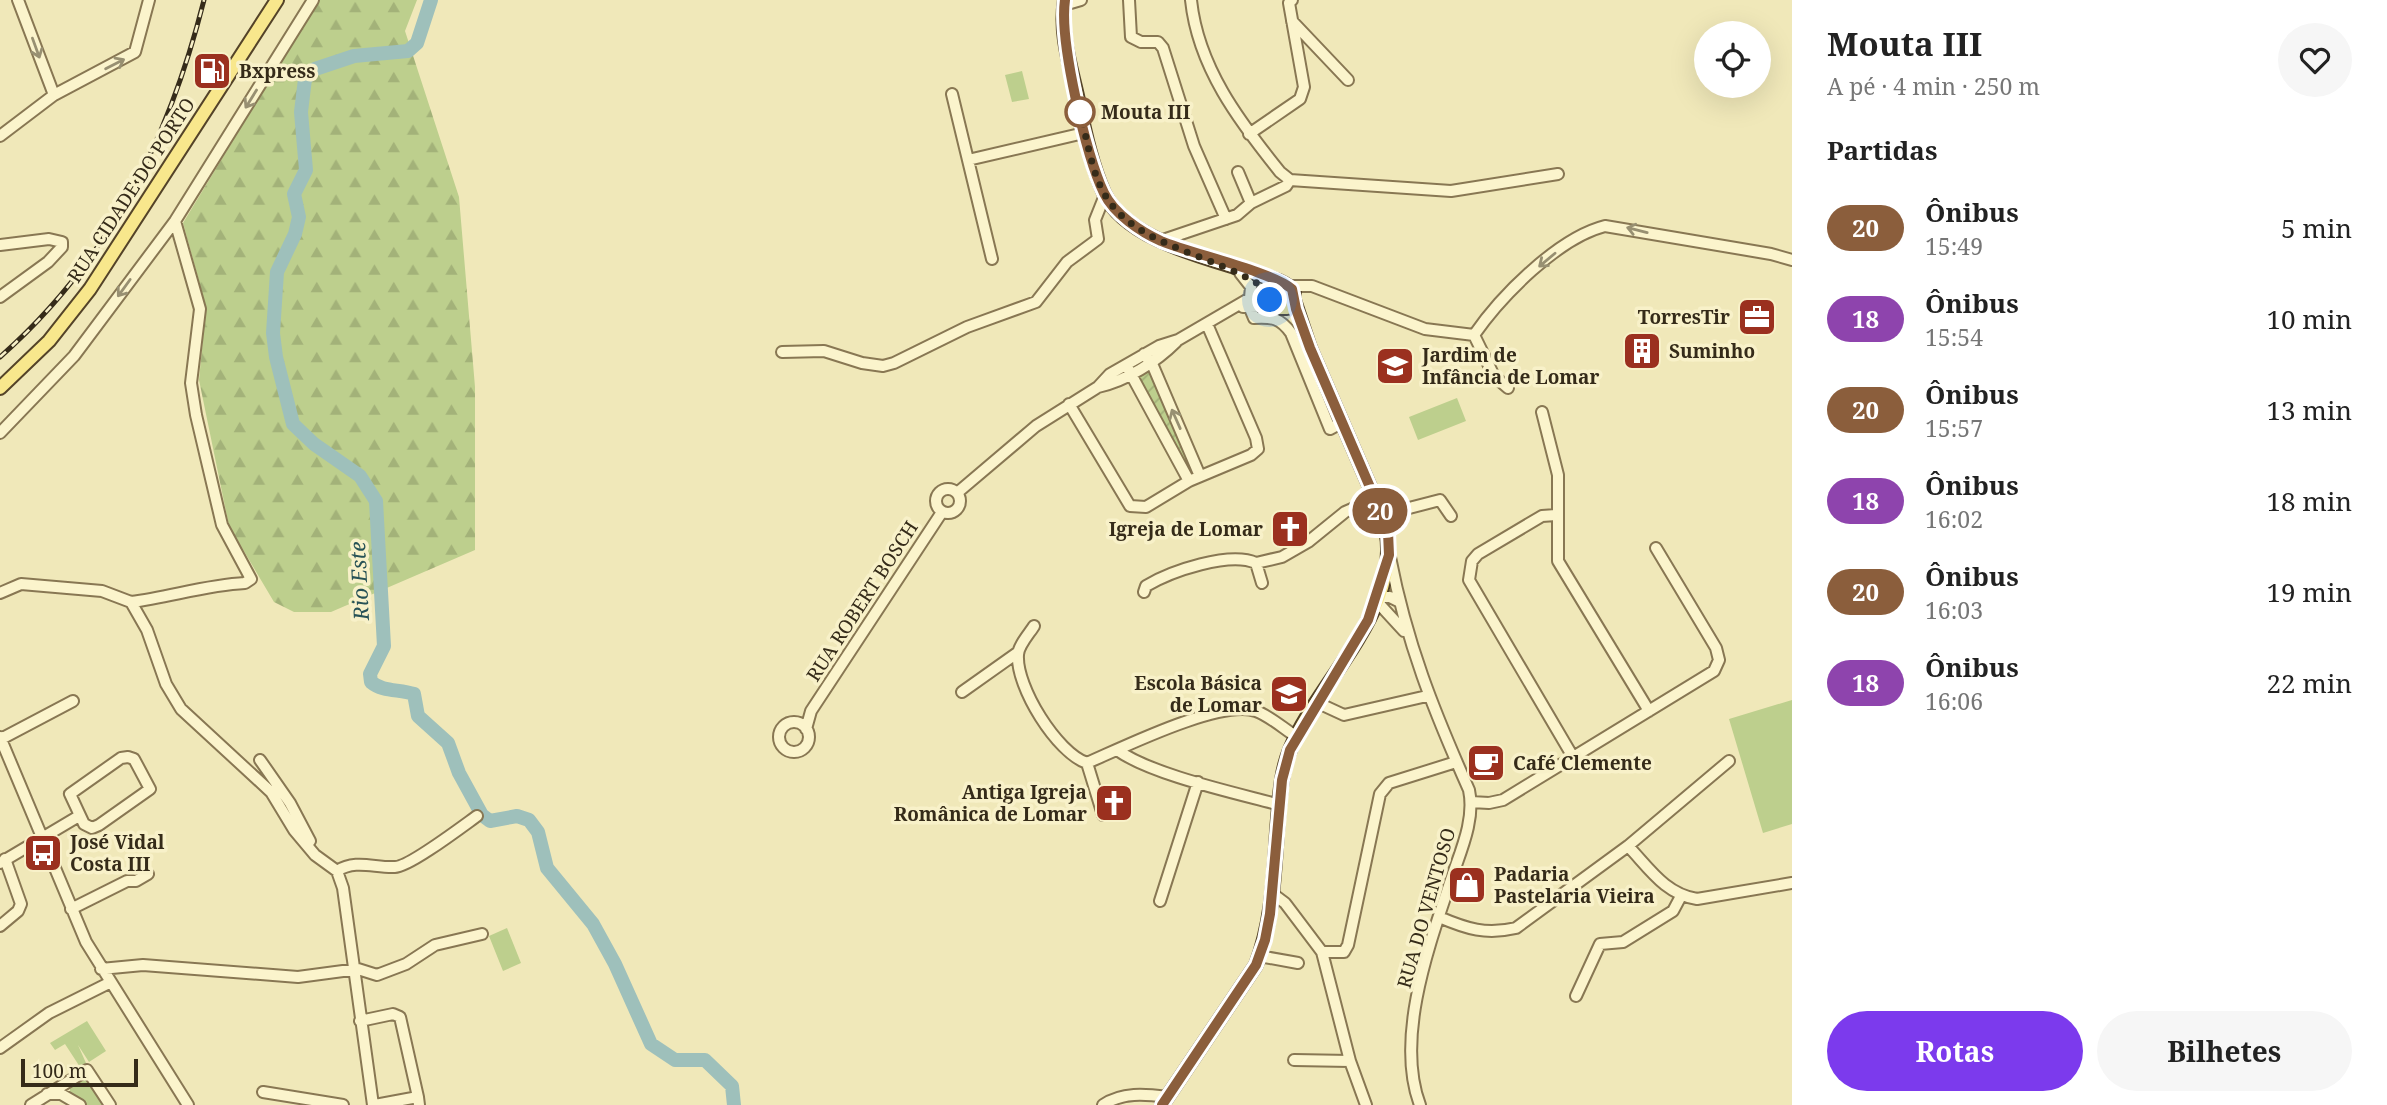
<!DOCTYPE html>
<html lang="pt">
<head>
<meta charset="utf-8">
<style>
	body { margin:0; font-family:"Noto Serif",serif; background:#f6f6f6; color:#222; height:100vh; display:flex; flex-direction:column; font-size:26px; white-space:nowrap }
	* { box-sizing:border-box; margin:0 }
	p { font-size:23px; color:#767676 }
	.icon { flex:none; width:38px; height:38px; fill:none; stroke:currentColor; stroke-width:2; stroke-linecap:round; stroke-linejoin:round }
	.map { position:relative; flex:1; overflow:hidden }
	.panel { display:flex; flex-direction:column; background:#fff; width:595px }
	.panel>* { flex:none }
	.badge { padding:0 14px; border-radius:23px; font-size:24px; line-height:46px }
	.tools { position:absolute; left:1694px; top:21px; display:grid; gap:14px }
	.tools a { display:grid; place-items:center; width:77px; height:77px; border-radius:50%; background:#fff; box-shadow:0 7px 28px #0002; font-size:35px }
	.scale { position:absolute; left:21px; bottom:18px; width:117px; box-sizing:border-box; padding-left:7px; border:4px solid #352b19; border-top:0; font-size:19px; line-height:24px; white-space:nowrap; color:#352b19; -webkit-text-stroke:5px #f8f1c9; paint-order:stroke }
	.you { position:absolute; width:35px; height:35px; margin:-18px; border:5px solid #fff; border-radius:50%; background:#1a73e8; box-shadow:0 0 0 10px #1a73e833 }
	.map>.badge { position:absolute; translate:-50% -50%; box-shadow:0 0 0 4px #fff }
	h2 { padding:0 35px; font-size:26px; line-height:63px }
	.round { display:grid; place-items:center; flex:none; width:74px; height:74px; border-radius:37px; background:#f6f6f6 }
	.summary { display:flex; align-items:center; justify-content:space-between; height:119px; padding:0 35px }
	h1 { font-size:33px; font-weight:700; line-height:52px }
	.action { display:flex; gap:14px; margin-top:auto; padding:14px 35px }
	.action a { flex:1; height:80px; border-radius:42px; background:#7c3aed; color:#fff; font-size:28px; font-weight:700; line-height:80px; text-align:center }
	.action a+a { background:#f6f6f6; color:#222 }
	ul { padding:0; list-style:none }
	li { display:flex; align-items:center; gap:21px; height:91px; padding:0 35px }
	li div { flex:1 }
	li b { display:block; font-size:26px }
	li em { font-style:normal }
	li .badge { min-width:77px; font-weight:700; text-align:center }
	main { display:flex; flex:1; min-height:0 }
	.map>svg:first-child { display:block }
	.grass { fill:#bdcf8d }
	.forest { fill:url(#forest-firs) }
	.garden { fill:url(#garden-furrows) }
	.lines { fill:none; stroke-linecap:round; stroke-linejoin:round }
	.river { stroke:#9ec0bb; stroke-width:14 }
	.minor-casing { stroke:#887753; stroke-width:14 }
	.major-casing { stroke:#544328; stroke-width:16 }
	.minor { stroke:#fbf4cc; stroke-width:10 }
	.major { stroke:#f8e78c; stroke-width:12 }
	.rail-casing { stroke:#352b19; stroke-width:5 }
	.rail { stroke:#f8f1c9; stroke-width:2.5; stroke-dasharray:8; stroke-linecap:butt }
	.oneway { stroke:#989072 }
	.line-casing { stroke:#fff; stroke-width:16 }
	.line { stroke:#8b5e3c; stroke-width:10 }
	.walk { stroke:#352b19; stroke-width:7; stroke-dasharray:0 12.6 }
	.stop-dot { fill:#fff; stroke:#8b5e3c; stroke-width:3.5 }
	.labels { text-anchor:middle; dominant-baseline:central; stroke-width:7; stroke-linejoin:round; paint-order:stroke }
	.poi-label { font-size:19px; font-weight:bold; fill:#352b19; stroke:#f8f1c9; text-anchor:start }
	.stop-label { font-size:19px; font-weight:bold; fill:#352b19; stroke:#f8f1c9; text-anchor:start }
	.street-label { font-size:19px; fill:#352b19; stroke:#f8f1c9 }
	.water-label { font-size:21px; font-style:italic; fill:#275256; stroke:#f8f1c9 }
</style>
</head>
<body>
<main>
<div class="map">
<svg width="1792" height="1105" viewBox="0 0 1792 1105">
	<defs>
		<pattern id="forest-firs" width="22" height="20" patternUnits="userSpaceOnUse" patternTransform="scale(1.75)"><rect width="22" height="20" fill="#bdcf8d"/><path d="M5 1l3.5 6h-7zM16 11l3.5 6h-7z" fill="#a3b279"/></pattern>
		<pattern id="garden-furrows" width="10" height="10" patternUnits="userSpaceOnUse" patternTransform="scale(1.75)"><rect width="10" height="10" fill="#bdcf8d"/><path d="M-1 1l2-2M0 10L10 0M9 11l2-2" fill="none" stroke="#a3b279"/></pattern>
	</defs>
	<rect width="100%" height="100%" fill="#f0e8b9"/>
	<!-- grass -->
	<path class="grass" d="M1022,71L1029,99L1012,102L1005,75Z
		M1457,398L1466,421L1418,440L1409,417Z
		M1792,700V824L1763,833L1729,719Z
		M507,928L521,963L503,971L489,936Z
		M87,1021L106,1051L89,1062L78,1045L86,1063L80,1067L65,1044L55,1050L50,1043Z
		M84,1077L87,1078L107,1105H84L70,1096V1084Z"/>
	<!-- forest -->
	<path class="forest" d="M318,0H417L405,31L459,197L475,387V550L331,612H294L274,602L229,526L199,380L206,307L183,223Z"/>
	<!-- garden -->
	<path class="garden" d="M1150,369L1197,474L1190,477L1135,377Z"/>
	<g class="lines">
		<!-- river -->
		<path class="river" d="M431,0L417,43L408,51L354,56L315,69L305,79L301,112L306,170L294,194L299,217L295,234L277,272L273,333L276,357L293,424L314,444L360,476L376,501L384,646L370,674L371,682C383,692 399,689 414,694L418,716L448,743L459,773L482,815L490,821L517,816L529,820L538,832L547,868L593,924L615,964L651,1044L675,1060H705L732,1086L734,1105"/>
		<defs>
			<path id="minor" d="M18,0L54,95
				M1129,0L1131,37L1141,42H1158L1163,48L1194,146L1226,219
				M1191,0C1198,67 1239,121 1280,172L1290,180L1451,191L1558,174
				M1064,5L1081,0
				M1292,21L1348,80
				M952,94L992,259
				M1249,134L1300,99L1304,87L1289,3L1292,0
				M0,136L54,95L135,52L149,0
				M968,160L1084,133
				M1238,172L1251,203
				M1160,241L1237,215L1251,203L1286,186L1290,180
				M0,245L49,239L62,242V247L48,262L0,297
				M1240,273L1251,287L1250,298
				M1289,286H1312L1425,329L1474,335
				M1249,306L1254,318C1273,317 1280,318 1291,333L1330,429L1343,422
				M1243,307L1274,306
				M1474,335C1501,296 1558,238 1605,226L1771,254L1792,260
				M1474,335L1494,376L1508,388
				M782,352L824,351L862,363L883,366L894,363L967,327L1036,302L1067,262L1098,239L1095,220L1105,195
				M1144,354L1153,366L1200,476
				M1126,365L1189,481
				M1098,387C1126,381 1156,362 1176,342
				M1069,404L1130,506L1146,507L1189,481L1251,455L1258,449L1256,438L1207,324
				M1542,412L1558,475V561L1649,711
				M0,433L74,356L175,221L313,0
				M936 501a12 12 0 1 1 24 0a12 12 0 1 1-24 0Z
				M957,493L1036,426L1098,387L1110,374L1159,346L1178,340L1250,298L1270,292
				M1382,515L1440,500L1451,516
				M1556,515L1542,516L1478,554L1472,561L1469,580L1573,757
				M1390,557C1407,644 1433,709 1469,790C1475,818 1462,848 1453,874C1431,940 1394,1036 1420,1105
				M1262,583L1256,563L1282,557L1308,542L1345,512L1368,502L1374,495
				M1144,592L1146,586C1171,571 1230,551 1256,563
				M0,593L21,584L102,591L131,602L147,630L166,684L181,709L271,792L294,830L315,855L337,871L343,888L373,1105
				M131,602C170,597 206,585 245,583L251,579L222,525L196,415L191,383L200,309L175,221
				M1400,602L1390,597H1377L1381,606L1404,631
				M1034,626C1029,634 1018,646 1018,655C1016,687 1057,753 1087,763
				M962,692L1017,653
				M1318,703L1344,715L1427,696
				M779 737a15 15 0 1 1 30 0a15 15 0 1 1-30 0Z
				M806,729L811,711L942,512
				M0,737L86,942L188,1105
				M1,739L73,701
				M1117,750C1152,775 1236,793 1280,805
				M128,757L134,759L150,789L99,825L92,828L84,824L70,794L121,758Z
				M260,760L290,803L310,841
				M1087,763C1122,748 1220,699 1256,711C1270,716 1284,729 1297,737
				M1087,763L1103,815
				M1471,802L1489,803L1503,800L1714,671L1719,660L1716,648L1656,548
				M1628,846C1649,868 1665,894 1697,899L1792,883
				M0,863L79,816
				M337,871C356,859 374,868 395,867C409,867 463,826 477,816
				M1273,894L1285,903L1322,952L1350,1061L1366,1105
				M1160,901L1198,782
				M71,909L127,881H136L148,874
				M1439,917C1467,929 1486,935 1516,928L1628,846L1729,761
				M0,926L18,911L21,904L5,859
				M1322,952H1344L1348,945L1380,794L1389,783L1456,762
				M1259,956L1298,963
				M101,969L143,965L298,977L358,969L377,975L406,964L435,945L482,934
				M1576,996L1600,944L1623,942L1673,911L1681,896
				M360,1021L393,1014L400,1017L418,1097
				M0,1048L49,1013L109,983
				M1294,1060L1350,1061
				M263,1092L343,1105
				M47,1094H61L80,1105
				M31,1105L87,1070L110,1105
				M375,1105L418,1097L419,1105
				M1103,1105C1122,1092 1145,1094 1167,1097"/>
			<path id="major" d="M1065,0C1059,36 1072,70 1079,105C1085,134 1092,166 1104,193C1126,240 1206,257 1251,272C1264,277 1286,280 1294,292L1292,304L1287,308H1277L1271,303L1270,292L1276,285L1285,284
				M0,388L49,341L90,289L277,0
				M1162,1105L1256,965C1274,918 1274,868 1278,819C1280,796 1281,772 1290,750C1319,678 1413,601 1382,515L1310,348L1294,300"/>
		</defs>
		<!-- minor casing -->
		<use href="#minor" class="minor-casing"/>
		<!-- major casing -->
		<use href="#major" class="major-casing"/>
		<!-- minor -->
		<use href="#minor" class="minor"/>
		<!-- major -->
		<use href="#major" class="major"/>
		<defs>
			<path id="rail" d="M0,357C109,261 169,139 204,0"/>
		</defs>
		<!-- rail casing -->
		<use href="#rail" class="rail-casing"/>
		<!-- rail -->
		<use href="#rail" class="rail"/>
	</g>
	<!-- one-way arrows -->
	<defs><path id="oneway-shaft" d="M-6 0H5M1.5-3L5.5 0L1.5 3" fill="none" stroke-width="1.6" stroke-linecap="round" stroke-linejoin="round" transform="scale(1.75)"/></defs>
	<g class="oneway">
		<use href="#oneway-shaft" transform="translate(36 48) rotate(70)"/>
		<use href="#oneway-shaft" transform="translate(115 64) rotate(-27)"/>
		<use href="#oneway-shaft" transform="translate(251 99) rotate(122)"/>
		<use href="#oneway-shaft" transform="translate(1637 230) rotate(-166)"/>
		<use href="#oneway-shaft" transform="translate(1547 260) rotate(140)"/>
		<use href="#oneway-shaft" transform="translate(124 288) rotate(126)"/>
		<use href="#oneway-shaft" transform="translate(1176 419) rotate(-114)"/>
	</g>
	<g class="lines">
		<defs>
			<path id="line" d="M1065,0C1059,40 1086,156 1104,193C1114,214 1141,232 1161,241C1192,254 1270,271 1292,289L1296,309L1310,348L1382,515L1388,532L1389,555L1368,620L1290,750L1282,780L1270,914L1265,940L1256,965L1162,1105"/>
		</defs>
		<!-- line casing -->
		<use href="#line" class="line-casing"/>
		<!-- line -->
		<use href="#line" class="line"/>
		<!-- walk -->
		<path class="walk" d="M1080,112C1087,138 1091,171 1105,195C1135,248 1222,255 1270,292V300"/>
	</g>
	<!-- icons -->
	<defs>
		<symbol id="fuel-square" viewBox="-11 -11 22 22"><rect x="-9" y="-9" width="18" height="18" rx="4" fill="#9b301f" stroke="#f8f1c9"/><path d="M-5.5-6h7V0h2V4h1.3V-2.5L3-4.5l.8-.8L6-3V5H2.5V1h-1V6h-7ZM-4.2-4.7v3.2H.2V-4.7Z" fill="#fff"/></symbol>
		<symbol id="office-square" viewBox="-11 -11 22 22"><rect x="-9" y="-9" width="18" height="18" rx="4" fill="#9b301f" stroke="#f8f1c9"/><path d="M-6-3h4V-5.5h4V-3h4V5H-6ZM-1-4.5V-3h2v-1.5ZM-6 0V1H6V0Z" fill="#fff"/></symbol>
		<symbol id="building-square" viewBox="-11 -11 22 22"><rect x="-9" y="-9" width="18" height="18" rx="4" fill="#9b301f" stroke="#f8f1c9"/><path d="M-4-6H4V6H1V3H-1V6H-4ZM-2.5-4.3h1.7v1.8h-1.7ZM.8-4.3h1.7v1.8H.8ZM-2.5-1h1.7V.8h-1.7ZM.8-1h1.7V.8H.8Z" fill="#fff"/></symbol>
		<symbol id="school-square" viewBox="-11 -11 22 22"><rect x="-9" y="-9" width="18" height="18" rx="4" fill="#9b301f" stroke="#f8f1c9"/><path d="M0-5L7-2L0 1L-7-2ZM-4 1L0 2.5L4 1V4Q0 6-4 4Z" fill="#fff"/></symbol>
		<symbol id="church-square" viewBox="-11 -11 22 22"><rect x="-9" y="-9" width="18" height="18" rx="4" fill="#9b301f" stroke="#f8f1c9"/><path d="M-1.2-6h2.4v3.5h3.3v2.4h-3.3V6h-2.4V-.1h-3.3v-2.4h3.3Z" fill="#fff"/></symbol>
		<symbol id="cafe-square" viewBox="-11 -11 22 22"><rect x="-9" y="-9" width="18" height="18" rx="4" fill="#9b301f" stroke="#f8f1c9"/><path d="M-5.5-4.5H6V0H3Q3 3.5 0 3.5H-2.5Q-5.5 3.5-5.5 0ZM3-3.2v2h1.7v-2ZM-6 4.5H4V6H-6Z" fill="#fff"/></symbol>
		<symbol id="bus-square" viewBox="-11 -11 22 22"><rect x="-9" y="-9" width="18" height="18" rx="4" fill="#9b301f" stroke="#f8f1c9"/><path d="M-5-6H5V4H4V6H2V4H-2V6H-4V4H-5ZM-3.5-4V0h7V-4ZM-3.5 1.2v1.5H-2V1.2ZM2 1.2v1.5H3.5V1.2Z" fill="#fff"/></symbol>
		<symbol id="shop-square" viewBox="-11 -11 22 22"><rect x="-9" y="-9" width="18" height="18" rx="4" fill="#9b301f" stroke="#f8f1c9"/><path d="M-5-2.5h2.3a2.7 3.5 0 0 1 5.4 0H5L5.5 6h-11ZM-1.5-2.5h3a1.5 2.3 0 0 0-3 0Z" fill="#fff"/></symbol>
	</defs>
	<g fill-rule="evenodd">
		<use href="#fuel-square" x="190" y="49" width="44" height="44"/>
		<use href="#office-square" x="1735" y="295" width="44" height="44"/>
		<use href="#building-square" x="1620" y="329" width="44" height="44"/>
		<use href="#school-square" x="1373" y="344" width="44" height="44"/>
		<use href="#church-square" x="1268" y="507" width="44" height="44"/>
		<use href="#school-square" x="1267" y="672" width="44" height="44"/>
		<use href="#cafe-square" x="1464" y="741" width="44" height="44"/>
		<use href="#church-square" x="1092" y="781" width="44" height="44"/>
		<use href="#bus-square" x="21" y="831" width="44" height="44"/>
		<use href="#shop-square" x="1445" y="863" width="44" height="44"/>
	</g>
	<!-- markers -->
	<circle class="stop-dot" cx="1080" cy="112" r="14"/>
	<g class="labels">
		<!-- poi labels -->
		<g class="poi-label">
			<text x="239" y="71">Bxpress</text>
			<text x="1730" y="317" text-anchor="end">TorresTir</text>
			<text x="1669" y="351">Suminho</text>
			<text x="1422" y="355">Jardim de<tspan x="1422" dy="22">Infância de Lomar</tspan></text>
			<text x="1263" y="529" text-anchor="end">Igreja de Lomar</text>
			<text x="1262" y="683" text-anchor="end">Escola Básica<tspan x="1262" dy="22">de Lomar</tspan></text>
			<text x="1513" y="763">Café Clemente</text>
			<text x="1087" y="792" text-anchor="end">Antiga Igreja<tspan x="1087" dy="22">Românica de Lomar</tspan></text>
			<text x="70" y="842">José Vidal<tspan x="70" dy="22">Costa III</tspan></text>
			<text x="1494" y="874">Padaria<tspan x="1494" dy="22">Pastelaria Vieira</tspan></text>
		</g>
		<!-- stop labels -->
		<g class="stop-label">
			<text x="1101" y="112">Mouta III</text>
		</g>
		<!-- street labels -->
		<g class="street-label">
			<text transform="translate(131 190) rotate(-57)">RUA CIDADE DO PORTO</text>
			<text transform="translate(862 601) rotate(-57)">RUA ROBERT BOSCH</text>
			<text transform="translate(1426 908) rotate(-74)">RUA DO VENTOSO</text>
		</g>
		<!-- water labels -->
		<g class="water-label">
			<text transform="translate(359 581) rotate(-93)">Rio Este</text>
		</g>
	</g>
</svg>
<div class="tools">
<a><svg class="icon" aria-label="locate" viewBox="0 0 24 24"><circle cx="12" cy="12" r="6"/><path d="M12 2v4M12 18v4M2 12h4M18 12h4"/></svg></a>
</div>
<div class="scale">100 m</div>
<div class="you" style="left:1270px;top:300px"></div>
<b class="badge" style="left:1380px;top:511px;background:#8b5e3c;color:#fff">20</b>
</div>
<section class="panel">
<div class="summary"><div><h1>Mouta III</h1><p>A pé · 4 min · 250 m</p></div><a class="round"><svg class="icon" aria-label="heart" viewBox="0 0 24 24"><path d="M12 20l-8-8c-3-5 5-10 8-4 3-6 11-1 8 4z"/></svg></a></div>
<h2>Partidas</h2>
<ul>
<li><span class="badge" style="background:#8b5e3c;color:#fff">20</span><div><b>Ônibus</b><p>15:49</p></div><em>5 min</em></li>
<li><span class="badge" style="background:#8e44ad;color:#fff">18</span><div><b>Ônibus</b><p>15:54</p></div><em>10 min</em></li>
<li><span class="badge" style="background:#8b5e3c;color:#fff">20</span><div><b>Ônibus</b><p>15:57</p></div><em>13 min</em></li>
<li><span class="badge" style="background:#8e44ad;color:#fff">18</span><div><b>Ônibus</b><p>16:02</p></div><em>18 min</em></li>
<li><span class="badge" style="background:#8b5e3c;color:#fff">20</span><div><b>Ônibus</b><p>16:03</p></div><em>19 min</em></li>
<li><span class="badge" style="background:#8e44ad;color:#fff">18</span><div><b>Ônibus</b><p>16:06</p></div><em>22 min</em></li>
</ul>
<div class="action"><a>Rotas</a><a>Bilhetes</a></div>
</section>
</main>
</body>
</html>
